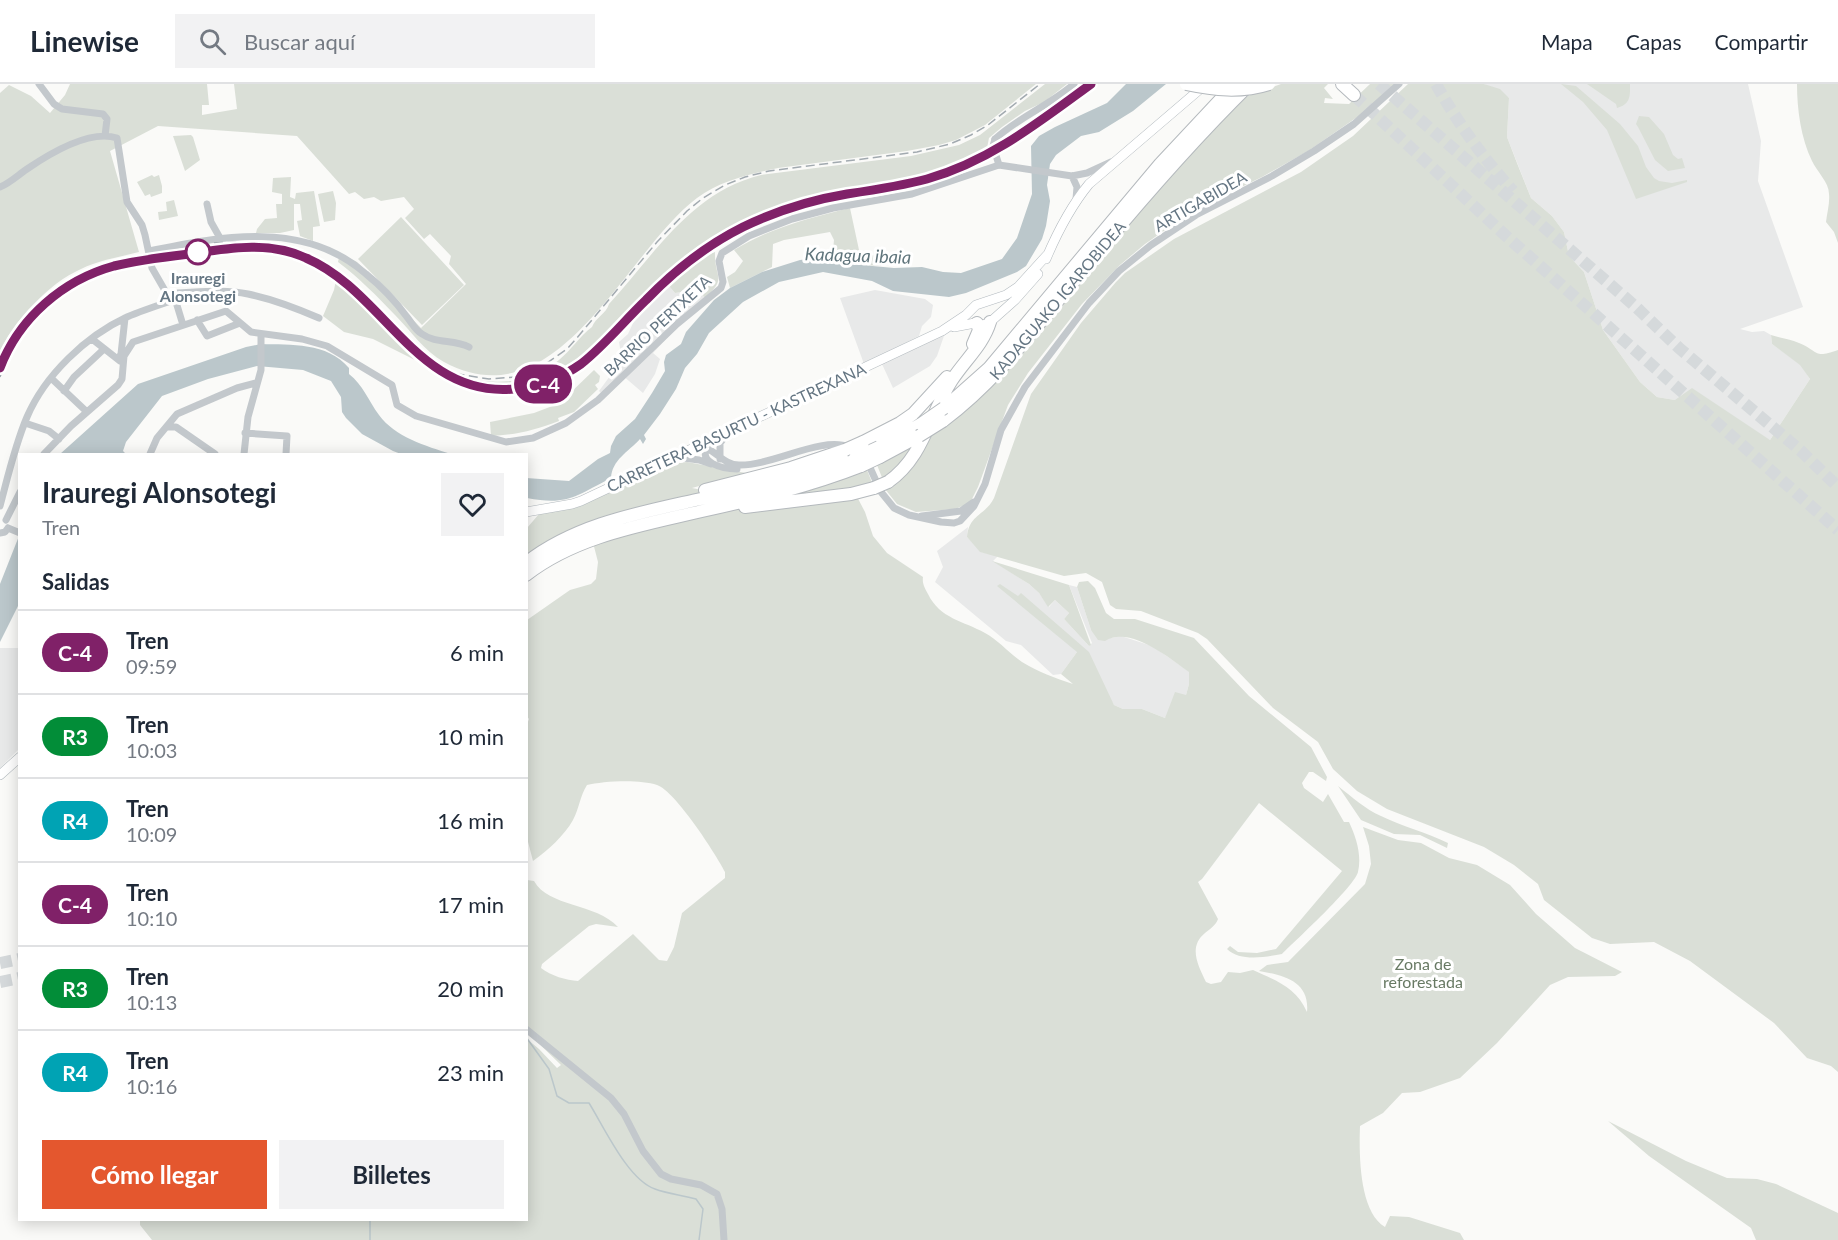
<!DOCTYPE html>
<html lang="es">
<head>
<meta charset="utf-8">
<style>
	body { margin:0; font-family:Lato,sans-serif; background:#f2f2f3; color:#1f2937; height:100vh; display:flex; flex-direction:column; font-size:22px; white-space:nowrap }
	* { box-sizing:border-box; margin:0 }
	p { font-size:20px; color:#747a83 }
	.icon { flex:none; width:33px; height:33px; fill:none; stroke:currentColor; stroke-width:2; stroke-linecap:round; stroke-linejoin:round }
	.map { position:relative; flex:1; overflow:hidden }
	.panel { position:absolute; left:18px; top:369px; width:510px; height:768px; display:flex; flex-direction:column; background:#fff; border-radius:0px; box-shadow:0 3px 15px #0003 }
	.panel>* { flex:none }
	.badge { padding:0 12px; border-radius:20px; font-size:21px; line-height:39px }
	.map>.badge { position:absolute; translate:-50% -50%; box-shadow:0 0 0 3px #fff }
	h2 { padding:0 24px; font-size:22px; line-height:54px }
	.round { display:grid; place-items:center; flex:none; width:63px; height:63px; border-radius:0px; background:#f2f2f3 }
	.summary { display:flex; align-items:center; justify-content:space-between; height:102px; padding:0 24px }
	h1 { font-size:28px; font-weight:700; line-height:45px }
	.button { display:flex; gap:12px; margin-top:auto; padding:12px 24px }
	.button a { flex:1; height:69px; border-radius:0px; background:#e4572e; color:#fff; font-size:24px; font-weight:700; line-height:69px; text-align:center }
	.button a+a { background:#f2f2f3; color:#1f2937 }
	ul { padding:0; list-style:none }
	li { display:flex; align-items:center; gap:18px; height:84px; padding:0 24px; border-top:2px solid #e0e1e3 }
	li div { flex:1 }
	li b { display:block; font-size:22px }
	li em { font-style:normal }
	li .badge { min-width:66px; font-weight:700; text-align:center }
	header { display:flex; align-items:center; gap:36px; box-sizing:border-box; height:84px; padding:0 30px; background:#fff; border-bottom:2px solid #e0e1e3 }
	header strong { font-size:28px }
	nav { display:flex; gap:33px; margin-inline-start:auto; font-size:21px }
	.search { width:420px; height:54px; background:#f2f2f3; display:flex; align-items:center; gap:15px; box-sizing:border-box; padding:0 21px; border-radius:0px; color:#747a83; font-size:22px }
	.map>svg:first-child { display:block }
	.built { fill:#e8e9e9 }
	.green { fill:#dadfd7 }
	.water { fill:#bbc7cb }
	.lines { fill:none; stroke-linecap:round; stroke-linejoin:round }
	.stream { stroke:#bbc7cb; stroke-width:1.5 }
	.highway-tunnel { stroke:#d5d9db; stroke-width:12; stroke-dasharray:12 6; stroke-linecap:butt }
	.secondary-casing { stroke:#b3babf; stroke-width:10 }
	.highway-casing { stroke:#b4b9bd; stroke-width:14 }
	.street { stroke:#c3c8cc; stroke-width:7 }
	.secondary { stroke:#fff; stroke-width:9 }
	.highway { stroke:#fff; stroke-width:12 }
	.rail { stroke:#a2aab0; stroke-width:1.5; stroke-dasharray:9 4.5; stroke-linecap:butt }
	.highway-bridge-casing { stroke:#b4b9bd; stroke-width:14; stroke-linecap:butt }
	.street-bridge { stroke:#c3c8cc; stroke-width:7 }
	.highway-bridge { stroke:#fff; stroke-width:12 }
	.line-casing { stroke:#fff; stroke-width:14 }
	.line { stroke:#802168; stroke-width:9 }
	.stop-dot { fill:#fff; stroke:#802168; stroke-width:3 }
	.labels { text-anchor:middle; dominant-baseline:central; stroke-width:6; stroke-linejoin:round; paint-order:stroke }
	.street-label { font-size:16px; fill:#657683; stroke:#fff }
	.stop-label { font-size:16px; font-weight:bold; fill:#657683; stroke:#fff }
	.park-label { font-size:16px; fill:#687a64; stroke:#fff }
	.water-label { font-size:18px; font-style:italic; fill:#60757c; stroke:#fff }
</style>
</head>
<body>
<header>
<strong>Linewise</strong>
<div class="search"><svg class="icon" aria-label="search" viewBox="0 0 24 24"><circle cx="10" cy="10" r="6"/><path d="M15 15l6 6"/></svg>Buscar aquí</div>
<nav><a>Mapa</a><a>Capas</a><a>Compartir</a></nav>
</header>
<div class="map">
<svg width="1838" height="1156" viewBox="0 0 1838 1156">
	<rect width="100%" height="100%" fill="#fafaf8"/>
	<!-- built -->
	<path class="built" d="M1484,0H1748L1761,57L1758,97L1803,223L1740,245L1752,248L1764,247L1771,251L1772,260L1801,281L1810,295L1770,356L1675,316L1657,313L1640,298L1603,246L1584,188L1569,172L1564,148L1552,132L1531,114L1507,53L1509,14Z
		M694,200L705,214L653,269L660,275L655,290L643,309L622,291L602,310L599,307L610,292L609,289L611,278L621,270L619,258L628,250L634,237L669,202L675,209L682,208Z
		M875,206L925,215L933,221L931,233L922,242L919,252L864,280L840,214Z
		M945,249L937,272L930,282L893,304L882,280Z
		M968,443L967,453L981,468L998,472L993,477L1029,500L1039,509L1049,523L1055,516L1069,529L1064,535L1089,562L1092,559L1069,501L1077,503L1091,546L1111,554L1121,552L1152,562L1190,588L1189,600L1186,611L1165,634L1142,625H1123L1114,621L1105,606L1077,568L1061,590L1053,591L1021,561L1006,557L935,498L943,483L937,467Z
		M0,564H20L19,665L0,684Z"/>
	<!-- green -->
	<path class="green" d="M70,0H207L209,21H202V31L237,25L234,0H1036L985,41L956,56L939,61L907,67L778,84C750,90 720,97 697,114C625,168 558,340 444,278C424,267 411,247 395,231C377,212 359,194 338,178L339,173L345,172L357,178L421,244L466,200L449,180L451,172L430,150L424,155L405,134L414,125L404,113L381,117L374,113L364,115L355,108L349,110L297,52L158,42L110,67L139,168C120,173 99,176 81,185C49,199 15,236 0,267V9L9,1L31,12L50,29L65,11Z
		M1045,0H1067L1044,18L1025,27L1002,43L989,54L986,69C925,99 870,100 807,117C769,127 732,143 699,166C687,174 674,183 663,193C654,201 646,211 638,220C598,263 555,311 490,303C477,301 462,299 452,291C490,301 526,303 559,276C571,266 580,252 592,243C596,233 606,230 609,220C655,170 691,108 761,91L911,72L959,61L980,51Z
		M1281,0H1328L1324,4L1333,15L1325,14L1324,19L1349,20L1370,0H1395L1366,27L1308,67L1262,93L1194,126L1145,160L1120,181L1082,220L1028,289L1008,321L978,403L970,419L955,425L916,428L897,420L885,405L908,387L918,375L934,348L954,336L1015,279L1078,198L1177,83L1240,15Z
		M1408,0H1484L1500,5L1509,14L1507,53L1517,79L1531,114L1552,132L1564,148L1569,172L1584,188L1603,246L1640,298L1657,313L1675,316L1692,304L1770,356L1810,295L1800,281L1772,260L1771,251C1780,254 1790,255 1799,259C1819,267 1813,275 1838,266V988L1831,982L1807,974L1774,939L1690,877L1654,858L1610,860L1592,854L1544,816L1538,800L1514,781L1484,763L1387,725L1357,707L1333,685L1318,658L1273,624L1207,555L1198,549L1141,527L1116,525L1110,521L1102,498L1086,489L1064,492L980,468L967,453C969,430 985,432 994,414L1031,310L1081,239L1116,198L1125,189L1174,155L1301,88L1353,52Z
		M1561,0L1576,2L1620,40L1638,62L1646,83L1654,94L1659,97L1672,99L1687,96V98L1636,115L1607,46L1583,18Z
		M1587,0H1630C1630,12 1631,20 1617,24L1616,20Z
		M1797,0H1838V159L1834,148L1826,138C1827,129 1830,119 1829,110C1829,98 1817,88 1812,77C1801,54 1797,26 1797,0Z
		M1639,32L1649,33L1664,50L1673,71L1678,75L1682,74L1685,84L1668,87L1655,76L1638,43L1636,40Z
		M191,51L193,53L200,76L185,87L173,52Z
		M152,91L154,93L159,91L162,102V109L151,113L150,110L145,112L137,98Z
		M291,93L290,113L295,115L296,109L314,107L320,142L313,143V157L300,152L297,137L302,136L300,120H294V146L280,149H256L257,145L265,135L277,134L276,120H282V110L272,108L273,94Z
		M333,107L336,119L335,136L324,138L318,110Z
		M174,116L178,132L159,136L158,128L167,127L166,118Z
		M850,124L859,166L880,174L881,182L850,180L827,173L816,174L822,170L833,167L834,156L830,148L784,156L773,160L772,183L730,204L727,193L735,188L743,177L734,166C770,144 809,134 850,124Z
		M401,133L464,201L422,241L358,175Z
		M715,168C714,194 728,193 705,214L694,200L682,208L675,209L669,202L702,173Z
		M336,196L360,218L415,276L373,255L344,248L323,232L334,206Z
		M594,286L600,292L599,298L595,301L598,305L574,328L558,334L559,337C535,346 516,351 491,352L490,338L534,329L555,321V317L567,312Z
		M920,359L913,369L883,396L877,381Z
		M687,378L746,389L692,404L707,407L854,391L867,386L873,401L854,407L865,428L873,452L887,469L923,493C922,500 925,504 928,510C940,535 964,537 985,549C998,556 1009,569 1022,578C1038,588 1055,594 1073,600L1061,590L1077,568L997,502L1000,500L1018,512L1021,509L1089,568L1114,621L1123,625H1142L1165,634L1175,608L1186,611L1189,600V588C1169,574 1130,541 1105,557L1098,556L1091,546L1077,503L1079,498L1088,497L1095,504L1106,529L1114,535H1135L1194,554L1249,612L1311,663L1327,693L1326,697L1313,688H1309L1302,699L1304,704L1323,718L1328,710L1344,738H1349C1356,753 1362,771 1358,788C1354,803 1296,856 1282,870C1266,873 1240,878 1227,865L1230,862L1238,868L1257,869L1276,865L1342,787L1259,719L1202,795L1198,798L1218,835C1216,841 1210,845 1205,849C1188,863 1198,881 1206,898L1211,900L1221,898L1228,888L1240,889L1253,886C1277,897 1296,903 1307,928C1310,897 1283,891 1259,887L1267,881L1288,878L1365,800L1371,780L1369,762L1363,743L1398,756L1421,759L1449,774L1477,781L1510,801L1536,830L1575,864L1622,888L1615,892L1568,893L1550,901L1497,959L1460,994L1420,1008L1402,1009L1383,1029L1360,1042C1359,1070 1359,1128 1385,1143L1390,1132L1409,1133L1460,1149L1464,1156H152L140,1141V1136H526L527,955L539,965L557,984L561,981L527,948V796L534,797C548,823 596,819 618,843L596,840L589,842L542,880L541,884C551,892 566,896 578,897L633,850L659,876L667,877L674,863L682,829L725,794V788C716,770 675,707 657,701C640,695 603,697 587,701C580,712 579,725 573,736C564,752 548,766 533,777L527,754L526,643L529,635L526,631L527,536L570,506L591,500L596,495L598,478L590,447L527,484V444L539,430L663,381L666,384L677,379Z
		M992,477L1069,501L1091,561L1089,562L1064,535L1069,529L1055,516L1048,523L1039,509L1029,500Z
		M1338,702C1352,713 1365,725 1381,732C1403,743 1426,748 1448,759L1447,764L1420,751L1394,750L1361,736Z
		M1608,1037L1686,1077L1727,1094L1757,1095L1776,1100L1838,1129V1156H1756L1751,1144L1649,1072Z"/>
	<!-- water -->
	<path class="water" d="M1126,0H1166L1133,27L1099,48L1081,52L1056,71L1050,80L1047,101L1050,117L1046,142L1042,155L1026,182L1017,188L966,209L949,213L893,207L872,197L823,188L779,198L743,218L709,249L697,270L685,284L676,305L660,330L644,351L646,355L643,360L640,355C628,368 612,376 611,394C576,412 567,422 527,414L526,394L569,397L598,375L610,369L611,362L616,352L635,335L652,309L665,287L664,278L666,271L681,260L686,248L714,216L730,204L762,188L800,176L827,173L851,180L894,184L922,183L943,188L961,189L1002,175L1017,154L1032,110L1031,62L1039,52L1055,43L1107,19Z
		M261,260C291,261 327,258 349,284V290C363,301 368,316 379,331C395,353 426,362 451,370H401L393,367L362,350L346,334L342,328L341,313L331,297L303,286L257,282L208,295L162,312L126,358L123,367L126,370H60L138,300L246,263Z
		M19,452V520L0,558V500Z"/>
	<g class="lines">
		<!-- stream -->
		<path class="stream" d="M526,953L549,985L557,1012L569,1019H589C604,1043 628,1096 655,1105C668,1110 683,1111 696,1115L703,1125L699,1156
			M370,1156V1136"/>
		<!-- highway-tunnel -->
		<path class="highway-tunnel" d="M1379,0L1636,223L1679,264L1801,367L1838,403
			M1436,0C1457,38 1484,75 1513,107
			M1354,11L1505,151L1838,446
			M0,879L20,875
			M0,898L20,894"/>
		<defs>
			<path id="secondary" d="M1046,175C1057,149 1071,122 1089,100L1206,0
				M954,243L975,239L981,241L988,240L1015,216L1038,190
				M526,428L572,420L581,417L942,247L966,231L976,221L1006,211L1018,203L1048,170
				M0,691L20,673"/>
			<path id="highway" d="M1342,0L1354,11
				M973,260L979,246L977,239
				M944,324L989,284L1160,80L1234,1
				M943,337C999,295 1035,243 1079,191C1133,125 1188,61 1249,1
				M863,358L900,339L913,330L947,293
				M879,363L921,340
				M880,373L919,352
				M888,398C924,373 929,331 952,296C965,276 983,261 990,238
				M705,406L791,384L845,366
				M745,423L851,410L874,404
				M526,479C574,441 638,429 696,416C750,405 804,394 855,374
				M526,491C576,452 643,441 702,427C756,415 810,402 861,382"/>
		</defs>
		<!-- secondary casing -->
		<use href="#secondary" class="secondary-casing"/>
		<!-- highway casing -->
		<use href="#highway" class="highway-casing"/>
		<!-- street -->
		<path class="street" d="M39,0L54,20L62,25L103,30L107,35L105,52
			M995,55C1019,33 1050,21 1074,0
			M1072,92L1077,103L1076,115
			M0,103C10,99 18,91 27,85C49,70 89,45 117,54L127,118L142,141L145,151L152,184L171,217L176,218L183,241
			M207,120L211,138L220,154
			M149,167C222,152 305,136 366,190C381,202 396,218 407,233C412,239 415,246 422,250C436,260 454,255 469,263
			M171,217V211L177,209C200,208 225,205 248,210C273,215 296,224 319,234
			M197,236L207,252L240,239
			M92,255L120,277
			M118,275L121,270L125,234
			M51,294L87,328
			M64,307L74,293L104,265
			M25,339L49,347L59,355
			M167,343H176L215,370
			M245,349L287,352L286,370
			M709,361C695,379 724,385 737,385
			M698,365C713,360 721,381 739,381C772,382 821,352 849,363
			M44,370L71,342L118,301L122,295L124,272L133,258L226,227L251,248L302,255L327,262L392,301L397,321L416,332L506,358L533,354L566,339L598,316L677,240L721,204L723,198L719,177L722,169L749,152L792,135L833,124L912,110L999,81L1072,92L1087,89L1111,78
			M150,370L157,354L177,330L237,304L256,299
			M244,370L248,333L261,286V251
			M676,373L699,376L711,380
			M720,375V359L727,350
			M867,377L881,408L894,424L909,431L941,438L954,439L960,437L974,422L985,400L1001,346L1025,303L1089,219L1119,187L1151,161L1196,131L1272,92L1314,67L1354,40L1399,0
			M0,422C8,392 15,361 27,333C45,291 86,252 127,233C141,227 156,222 171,217
			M922,432L961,427L974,418
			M6,436L20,408
			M8,444L20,449
			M0,449L5,448L8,444
			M526,945L611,1014L624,1030L643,1067L661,1090L671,1095L701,1101L717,1110L722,1125L724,1156"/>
		<!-- secondary -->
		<use href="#secondary" class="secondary"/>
		<!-- highway -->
		<use href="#highway" class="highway"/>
		<!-- rail -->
		<path class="rail" d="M1002,66L1096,0
			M214,159L237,158
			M432,276L458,290L489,295L516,293L544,281L567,265L576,255L657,158L687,127L703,114L725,101L745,93L769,87L917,68L950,60L971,51L988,41L1040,0
			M0,293C17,244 56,203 106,188C134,179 163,177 191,172C234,166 275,161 315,181C395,221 414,320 522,308C573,302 604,262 638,228C664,202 690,177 721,158C803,108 893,116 978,79"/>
		<defs>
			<path id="highway-bridge" d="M1186,0C1214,6 1241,9 1269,0
				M921,340L944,324
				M919,352L943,337
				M845,366L863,358
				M855,374L879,363
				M861,382L880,373
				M874,404L888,398"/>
		</defs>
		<!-- highway-bridge casing -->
		<use href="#highway-bridge" class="highway-bridge-casing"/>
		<!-- street-bridge -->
		<path class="street-bridge" d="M995,55L993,62L999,81"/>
		<!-- highway-bridge -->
		<use href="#highway-bridge" class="highway-bridge"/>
	</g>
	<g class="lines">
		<defs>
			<path id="line" d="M0,284C19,234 63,196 114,182C139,176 165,173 190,170C230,164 269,157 306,174C384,207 417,314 514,305C539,303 561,294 581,280C605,261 624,237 646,216C674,187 707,161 743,143C776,127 811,116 847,110C874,106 901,102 927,95C990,77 1039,38 1091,0"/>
		</defs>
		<!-- line casing -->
		<use href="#line" class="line-casing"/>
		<!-- line -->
		<use href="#line" class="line"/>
	</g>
	<!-- markers -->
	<circle class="stop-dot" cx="198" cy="168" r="12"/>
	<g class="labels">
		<!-- street labels -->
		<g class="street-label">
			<text transform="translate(1200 117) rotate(-30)">ARTIGABIDEA</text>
			<text transform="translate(1057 216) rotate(-50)">KADAGUAKO IGAROBIDEA</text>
			<text transform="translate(657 241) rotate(-43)">BARRIO PERTXETA</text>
			<text transform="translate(736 343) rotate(-25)">CARRETERA BASURTU - KASTREXANA</text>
		</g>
		<!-- stop labels -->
		<g class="stop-label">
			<text x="198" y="193">Irauregi<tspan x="198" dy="18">Alonsotegi</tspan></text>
		</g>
		<!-- park labels -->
		<g class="park-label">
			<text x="1423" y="879">Zona de<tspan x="1423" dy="18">reforestada</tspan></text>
		</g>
		<!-- water labels -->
		<g class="water-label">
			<text transform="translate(858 171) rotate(2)">Kadagua ibaia</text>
		</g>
	</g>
</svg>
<b class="badge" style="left:543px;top:300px;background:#802168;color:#fff">C-4</b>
<section class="panel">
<div class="summary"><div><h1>Irauregi Alonsotegi</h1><p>Tren</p></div><a class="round"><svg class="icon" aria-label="heart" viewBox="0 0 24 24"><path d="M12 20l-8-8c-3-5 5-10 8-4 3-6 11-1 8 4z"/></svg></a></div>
<h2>Salidas</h2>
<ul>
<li><span class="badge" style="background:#802168;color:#fff">C-4</span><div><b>Tren</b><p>09:59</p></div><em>6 min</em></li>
<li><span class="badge" style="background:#028d38;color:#fff">R3</span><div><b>Tren</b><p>10:03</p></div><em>10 min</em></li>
<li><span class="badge" style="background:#00a3b4;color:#fff">R4</span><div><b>Tren</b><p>10:09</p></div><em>16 min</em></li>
<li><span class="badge" style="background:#802168;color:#fff">C-4</span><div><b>Tren</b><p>10:10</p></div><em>17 min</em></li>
<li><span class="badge" style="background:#028d38;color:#fff">R3</span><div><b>Tren</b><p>10:13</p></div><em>20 min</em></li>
<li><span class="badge" style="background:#00a3b4;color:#fff">R4</span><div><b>Tren</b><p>10:16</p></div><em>23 min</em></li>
</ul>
<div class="button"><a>Cómo llegar</a><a>Billetes</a></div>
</section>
</div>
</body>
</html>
